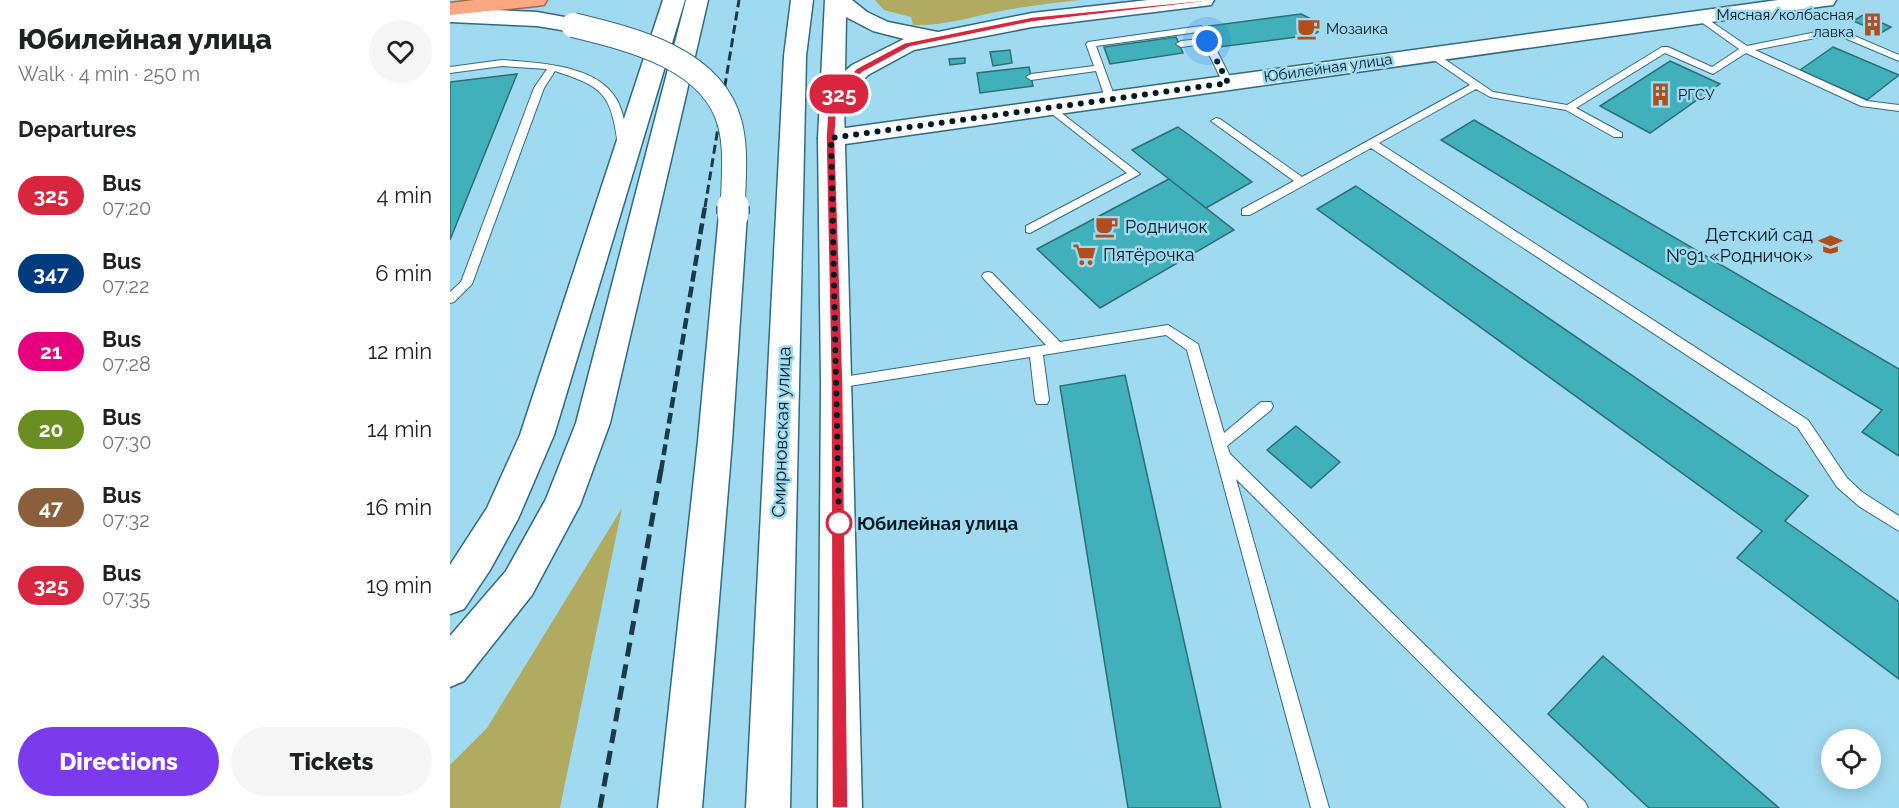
<!DOCTYPE html>
<html lang="en">
<head>
<meta charset="utf-8">
<style>
	body { margin:0; font-family:Raleway,sans-serif; background:#f6f6f6; color:#202124; height:100vh; display:flex; flex-direction:column; font-size:22px; white-space:nowrap }
	* { box-sizing:border-box; margin:0 }
	p { font-size:20px; color:#757577 }
	.icon { flex:none; width:33px; height:33px; fill:none; stroke:currentColor; stroke-width:2; stroke-linecap:round; stroke-linejoin:round }
	.map { position:relative; flex:1; overflow:hidden }
	.details { display:flex; flex-direction:column; background:#fff; width:450px }
	.details>* { flex:none }
	.badge { padding:0 12px; border-radius:20px; font-size:21px; line-height:39px }
	.tools { position:absolute; left:1371px; top:729px; display:grid; gap:12px }
	.tools a { display:grid; place-items:center; width:60px; height:60px; border-radius:50%; background:#fff; box-shadow:0 3px 15px #0003; font-size:30px }
	.you { position:absolute; width:30px; height:30px; margin:-15px; border:4px solid #fff; border-radius:50%; background:#1a73e8; box-shadow:0 0 0 9px #1a73e833 }
	.map>.badge { position:absolute; translate:-50% -50%; box-shadow:0 0 0 3px #fff }
	h2 { padding:0 18px; font-size:22px; line-height:54px }
	.round { display:grid; place-items:center; flex:none; width:63px; height:63px; border-radius:32px; background:#f6f6f6 }
	.overview { display:flex; align-items:center; justify-content:space-between; height:102px; padding:0 18px }
	h1 { font-size:28px; font-weight:800; line-height:45px }
	.button { display:flex; gap:12px; margin-top:auto; padding:12px 18px }
	.button a { flex:1; height:69px; border-radius:36px; background:#7c3aed; color:#fff; font-size:24px; font-weight:800; line-height:69px; text-align:center }
	.button a+a { background:#f6f6f6; color:#202124 }
	ul { padding:0; list-style:none }
	li { display:flex; align-items:center; gap:18px; height:78px; padding:0 18px }
	li div { flex:1 }
	li b { display:block; font-size:22px }
	li em { font-style:normal }
	li .badge { min-width:66px; font-weight:700; text-align:center }
	main { display:flex; flex:1; min-height:0 }
	.map>svg:first-child { display:block }
	.green { fill:#b1aa61 }
	.building { fill:#40b0ba; stroke:#2c6e74; stroke-width:1.5 }
	.lines { fill:none; stroke-linecap:round; stroke-linejoin:round }
	.service-casing { stroke:#316a7e; stroke-width:2 }
	.tertiary-casing { stroke:#316a7e; stroke-width:3 }
	.secondary-casing { stroke:#316a7e; stroke-width:3 }
	.trunk-casing { stroke:#a4674c; stroke-width:3 }
	.service { fill:#fff; fill-rule:evenodd }
	.tertiary { fill:#fff; fill-rule:evenodd }
	.secondary { fill:#fff; fill-rule:evenodd }
	.trunk { fill:#fca782; fill-rule:evenodd }
	.rail-far2 { stroke:#1d3a44; stroke-width:3; stroke-dasharray:9 4.5; stroke-linecap:butt }
	.rail-far1 { stroke:#1d3a44; stroke-width:4.5; stroke-dasharray:11 5; stroke-linecap:butt }
	.rail { stroke:#1d3a44; stroke-width:5; stroke-dasharray:14 8; stroke-linecap:butt }
	.secondary-bridge-far1-casing { stroke:#316a7e; stroke-width:26; stroke-linecap:butt }
	.secondary-bridge-casing { stroke:#316a7e; stroke-width:34; stroke-linecap:butt }
	.secondary-bridge-far1 { stroke:#fff; stroke-width:24 }
	.secondary-bridge { stroke:#fff; stroke-width:31 }
	.line { fill:#d7263d; stroke:#fff; stroke-width:1.5 }
	.walk { stroke:#031a22; stroke-width:6; stroke-dasharray:0 10.8 }
	.stop-dot { fill:#fff; stroke:#d7263d; stroke-width:3 }
	.labels { text-anchor:middle; dominant-baseline:central; stroke-width:5; stroke-linejoin:round; paint-order:stroke }
	.far-poi-label { font-size:15px; fill:#031a22; stroke:#a0daf1; text-anchor:start }
	.far-street-label { font-size:15px; fill:#031a22; stroke:#a0daf1 }
	.poi-label { font-size:18px; fill:#031a22; stroke:#a0daf1; text-anchor:start }
	.street-label { font-size:18px; fill:#031a22; stroke:#a0daf1 }
	.stop-label { font-size:18px; font-weight:bold; fill:#031a22; stroke:#a0daf1; text-anchor:start }
</style>
</head>
<body>
<main>
<section class="details">
<div class="overview"><div><h1>Юбилейная улица</h1><p>Walk · 4 min · 250 m</p></div><a class="round"><svg class="icon" aria-label="heart" viewBox="0 0 24 24"><path d="M12 20l-8-8c-3-5 5-10 8-4 3-6 11-1 8 4z"/></svg></a></div>
<h2>Departures</h2>
<ul>
<li><span class="badge" style="background:#d7263d;color:#fff">325</span><div><b>Bus</b><p>07:20</p></div><em>4 min</em></li>
<li><span class="badge" style="background:#003b80;color:#fff">347</span><div><b>Bus</b><p>07:22</p></div><em>6 min</em></li>
<li><span class="badge" style="background:#e6007e;color:#fff">21</span><div><b>Bus</b><p>07:28</p></div><em>12 min</em></li>
<li><span class="badge" style="background:#6b8e23;color:#fff">20</span><div><b>Bus</b><p>07:30</p></div><em>14 min</em></li>
<li><span class="badge" style="background:#8b5e3c;color:#fff">47</span><div><b>Bus</b><p>07:32</p></div><em>16 min</em></li>
<li><span class="badge" style="background:#d7263d;color:#fff">325</span><div><b>Bus</b><p>07:35</p></div><em>19 min</em></li>
</ul>
<div class="button"><a>Directions</a><a>Tickets</a></div>
</section>
<div class="map">
<svg width="1449" height="808" viewBox="0 0 1449 808">
	<rect width="100%" height="100%" fill="#a0daf1"/>
	<!-- green -->
	<path class="green" d="M425,0H630C603,3 577,6 551,11C521,17 494,26 463,25L461,17L434,10Z
		M172,508L110,808H0V765L37,728Z"/>
	<!-- building -->
	<path class="building" d="M851,14L869,23L868,32L862,35L769,47L759,26Z
		M1413,15L1428,21L1441,27L1431,33L1403,21Z
		M726,37L733,53L660,64L654,47Z
		M1383,47L1449,75L1417,100L1350,70Z
		M560,50L562,63L543,66L540,52Z
		M515,58V63L500,65L499,59Z
		M1220,61L1270,84L1200,133L1150,106Z
		M579,67L583,86L530,93L527,73Z
		M67,74L0,240V82Z
		M1024,120L1449,369V456L1412,432L1432,410L991,140Z
		M728,127L765,154L802,182L756,208L682,150Z
		M719,179L784,230L650,308L587,249Z
		M906,186L1358,496L1335,521L1449,602V679L1287,558L1312,531L867,209Z
		M675,375L687,429L771,808H678L610,386Z
		M846,426L890,462L861,488L817,450Z
		M1153,656L1329,808H1199L1098,714Z"/>
	<g class="lines">
		<defs>
			<path id="service" d="M1250,14L1297,46L1386,28L1449,55V61L1385,34L1305,50L1417,101L1449,105V111L1411,106L1296,53L1263,74L1215,53L1126,108L1172,133V137H1164L1116,110L1040,97L1026,89L929,143L1358,420L1397,478L1412,492L1449,516V531L1410,507L1387,487L1348,428L921,148L800,215H792V209L844,181L761,121L766,118L770,119L852,177L1020,85L978,56V52H984L1043,92L1117,105L1212,47H1218L1262,67L1289,49L1247,19L1246,17Z
				M751,26L756,29L783,83L781,85L773,83L754,44L731,47L726,44L731,41L751,39L748,32L646,46L665,98L663,100L655,98L646,71L581,80L576,77L581,74L644,66L636,44L638,42Z
				M52,60C88,63 147,64 167,100C174,113 176,130 178,145L173,148L168,145C161,94 154,87 105,71L94,88L22,284L4,302L0,303V292L11,282L84,88L97,69L52,66L0,73V67Z
				M601,105L690,174L580,233L576,232V226L677,173L597,110L596,108Z
				M538,272L542,273L610,342L718,325L748,344L774,433L811,402H821L823,406L821,410L777,446L780,454L1135,802L1138,808H1116L786,479L879,808H861L737,350L716,335L593,355L599,400L597,404H587L585,400L580,357L387,388L382,387L380,383L382,379L387,378L596,345L534,279L532,276L534,273Z"/>
			<path id="tertiary" d="M1328,0H1386L1383,5L1375,6L381,146L372,143L368,138L372,133L381,130Z"/>
			<path id="secondary" d="M213,0H235L104,435L68,519L40,570L14,609L0,614V565L37,508L70,435Z
				M236,0H258L160,423L130,505L82,595L14,681L0,687V636L56,571L96,499L126,423Z
				M341,0H363L356,56L340,808H296L334,56Z
				M375,0H402L417,12L438,22L488,32L582,13L698,0H764L761,5L753,6L582,27L464,50L418,75L405,88L394,106L412,808H368L371,383L368,138ZM396,17L423,31L454,39L402,65L395,71Z
				M0,8L87,12L131,20L134,25L131,30L123,32L87,26L0,22Z
				M283,205L293,208L297,214L282,441L252,808H208L248,441L269,214L273,208Z"/>
			<path id="trunk" d="M24,0H97L94,5L86,6L0,15V3Z"/>
		</defs>
		<!-- service casing -->
		<use href="#service" class="service-casing"/>
		<!-- tertiary casing -->
		<use href="#tertiary" class="tertiary-casing"/>
		<!-- secondary casing -->
		<use href="#secondary" class="secondary-casing"/>
		<!-- trunk casing -->
		<use href="#trunk" class="trunk-casing"/>
		<!-- service -->
		<use href="#service" class="service"/>
		<!-- tertiary -->
		<use href="#tertiary" class="tertiary"/>
		<!-- secondary -->
		<use href="#secondary" class="secondary"/>
		<!-- trunk -->
		<use href="#trunk" class="trunk"/>
		<!-- rail-far2 -->
		<path class="rail-far2" d="M255,207L289,0"/>
		<!-- rail-far1 -->
		<path class="rail-far1" d="M211,471L255,206"/>
		<!-- rail -->
		<path class="rail" d="M150,808L211,470"/>
		<defs>
			<path id="secondary-bridge-far1" d="M123,25C180,39 263,58 280,124C287,151 283,180 283,207"/>
			<path id="secondary-bridge" d="M283,214V206"/>
		</defs>
		<!-- secondary-bridge-far1 casing -->
		<use href="#secondary-bridge-far1" class="secondary-bridge-far1-casing"/>
		<!-- secondary-bridge casing -->
		<use href="#secondary-bridge" class="secondary-bridge-casing"/>
		<!-- secondary-bridge-far1 -->
		<use href="#secondary-bridge-far1" class="secondary-bridge-far1"/>
		<!-- secondary-bridge -->
		<use href="#secondary-bridge" class="secondary-bridge"/>
	</g>
	<!-- line -->
	<path class="line" d="M753,2L582,22L460,47L413,72L398,86L387,105L385,138L393,382L398,808H382L381,382L376,138L378,105L392,83L407,68L454,43L582,17L756,0Z"/>
	<g class="lines">
		<!-- walk -->
		<path class="walk" d="M389,523L381,138L778,83L757,41"/>
	</g>
	<!-- icons -->
	<defs>
		<symbol id="building-bare" viewBox="-9 -9 18 18"><path d="M-4-6H4V6H1V3H-1V6H-4ZM-2.5-4.3h1.7v1.8h-1.7ZM.8-4.3h1.7v1.8H.8ZM-2.5-1h1.7V.8h-1.7ZM.8-1h1.7V.8H.8Z" fill="#b24e1b" stroke="#a0daf1" stroke-width="2.5" paint-order="stroke"/></symbol>
		<symbol id="cafe-bare" viewBox="-9 -9 18 18"><path d="M-5.5-4.5H6V0H3Q3 3.5 0 3.5H-2.5Q-5.5 3.5-5.5 0ZM3-3.2v2h1.7v-2ZM-6 4.5H4V6H-6Z" fill="#b24e1b" stroke="#a0daf1" stroke-width="2.5" paint-order="stroke"/></symbol>
		<symbol id="school-bare" viewBox="-9 -9 18 18"><path d="M0-5L7-2L0 1L-7-2ZM-4 1L0 2.5L4 1V4Q0 6-4 4Z" fill="#b24e1b" stroke="#a0daf1" stroke-width="2.5" paint-order="stroke"/></symbol>
		<symbol id="supermarket-bare" viewBox="-9 -9 18 18"><path d="M-6-5.5h2.5l.6 2H6L4.5 2H-2.5L-4.4-4H-6ZM-1.5 3.2a1.3 1.3 0 1 0 .1 0ZM3 3.2a1.3 1.3 0 1 0 .1 0Z" fill="#b24e1b" stroke="#a0daf1" stroke-width="2.5" paint-order="stroke"/></symbol>
	</defs>
	<g fill-rule="evenodd">
		<use href="#building-bare" x="1406" y="8" width="33" height="33"/>
		<use href="#cafe-bare" x="842" y="12" width="33" height="33"/>
		<use href="#building-bare" x="1194" y="78" width="33" height="33"/>
		<use href="#cafe-bare" x="640" y="210" width="33" height="33"/>
		<use href="#school-bare" x="1364" y="228" width="33" height="33"/>
		<use href="#supermarket-bare" x="618" y="238" width="33" height="33"/>
	</g>
	<!-- markers -->
	<circle class="stop-dot" cx="389" cy="523" r="12"/>
	<g class="labels">
		<!-- far-poi labels -->
		<g class="far-poi-label">
			<text x="1404" y="15" text-anchor="end">Мясная/колбасная<tspan x="1404" dy="17">лавка</tspan></text>
			<text x="876" y="29">Мозаика</text>
			<text x="1228" y="95">РГСУ</text>
		</g>
		<!-- far-street labels -->
		<g class="far-street-label">
			<text transform="translate(878 68) rotate(-8)">Юбилейная улица</text>
		</g>
		<!-- poi labels -->
		<g class="poi-label">
			<text x="675" y="226">Родничок</text>
			<text x="1363" y="234" text-anchor="end">Детский сад<tspan x="1363" dy="21">№91 «Родничок»</tspan></text>
			<text x="653" y="254">Пятёрочка</text>
		</g>
		<!-- street labels -->
		<g class="street-label">
			<text transform="translate(331 432) rotate(-88)">Смирновская улица</text>
		</g>
		<!-- stop labels -->
		<g class="stop-label">
			<text x="407" y="523">Юбилейная улица</text>
		</g>
	</g>
</svg>
<div class="tools">
<a><svg class="icon" aria-label="locate" viewBox="0 0 24 24"><circle cx="12" cy="12" r="6"/><path d="M12 2v4M12 18v4M2 12h4M18 12h4"/></svg></a>
</div>
<div class="you" style="left:757px;top:41px"></div>
<b class="badge" style="left:389px;top:94px;background:#d7263d;color:#fff">325</b>
</div>
</main>
</body>
</html>
